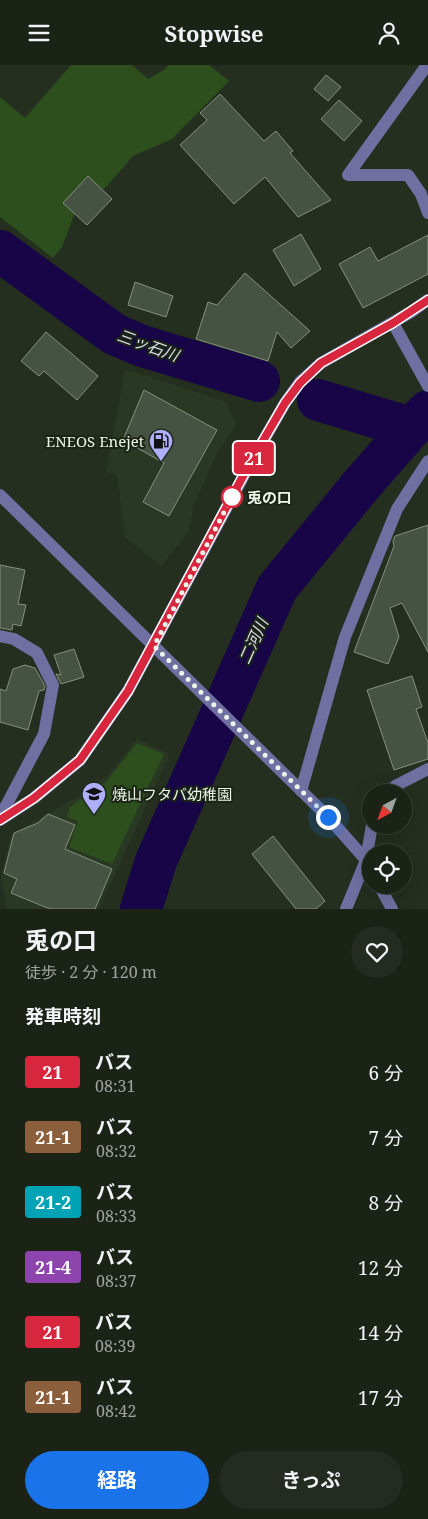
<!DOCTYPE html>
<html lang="ja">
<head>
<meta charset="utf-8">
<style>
	body { margin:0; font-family:"Noto Serif","Noto Sans JP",serif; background:#242b20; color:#f1f3f6; height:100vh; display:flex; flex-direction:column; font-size:19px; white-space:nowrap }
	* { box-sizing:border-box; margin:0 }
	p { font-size:16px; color:#a0a4a1 }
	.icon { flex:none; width:28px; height:28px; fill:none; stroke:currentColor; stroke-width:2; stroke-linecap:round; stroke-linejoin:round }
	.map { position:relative; height:844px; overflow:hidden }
	.side { display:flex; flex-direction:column; background:#1b2317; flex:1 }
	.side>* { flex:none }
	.badge { padding:0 10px; border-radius:4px; font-size:18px; line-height:32px }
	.needle { width:32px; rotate:221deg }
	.buttons { position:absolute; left:362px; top:719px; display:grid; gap:10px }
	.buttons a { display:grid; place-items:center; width:50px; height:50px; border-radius:50%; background:#1b2317; box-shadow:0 5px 20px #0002,0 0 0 1px #394036; font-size:25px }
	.you { position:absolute; width:25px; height:25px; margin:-12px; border:4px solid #fff; border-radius:50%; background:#1a73e8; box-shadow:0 0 0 8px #1a73e833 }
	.map>.badge { position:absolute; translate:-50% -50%; box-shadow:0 0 0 2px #fff }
	h2 { padding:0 25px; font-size:19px; line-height:45px }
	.round { display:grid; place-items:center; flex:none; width:52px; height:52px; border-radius:26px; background:#242b20 }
	.overview { display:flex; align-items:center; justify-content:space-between; height:85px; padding:0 25px }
	h1 { font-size:24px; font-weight:700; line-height:38px }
	.primary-button { display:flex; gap:10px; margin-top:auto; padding:10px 25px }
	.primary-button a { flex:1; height:58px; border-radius:30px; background:#1a73e8; color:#fff; font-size:20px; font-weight:700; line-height:58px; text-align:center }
	.primary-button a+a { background:#242b20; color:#f1f3f6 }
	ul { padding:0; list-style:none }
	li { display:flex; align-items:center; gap:15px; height:65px; padding:0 25px }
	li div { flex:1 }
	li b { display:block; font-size:19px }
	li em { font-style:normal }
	li .badge { min-width:55px; font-weight:700; text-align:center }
	header { display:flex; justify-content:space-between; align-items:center; height:65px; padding:0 25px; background:#1b2317; font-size:22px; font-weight:700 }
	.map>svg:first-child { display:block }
	.built { fill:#293823 }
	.green { fill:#2d4f1d }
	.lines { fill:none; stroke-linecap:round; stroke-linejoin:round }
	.river { stroke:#170547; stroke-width:42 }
	.building { fill:#475342; stroke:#83917e }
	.minor { stroke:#706fa1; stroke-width:12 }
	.line-casing { stroke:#fff; stroke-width:11 }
	.line { stroke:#d7263d; stroke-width:8 }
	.walk { stroke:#edf5ea; stroke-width:5; stroke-dasharray:0 9 }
	.stop-dot { fill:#fff; stroke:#d7263d; stroke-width:2.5 }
	.labels { text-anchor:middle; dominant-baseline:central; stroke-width:4; stroke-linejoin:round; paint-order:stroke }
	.poi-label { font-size:15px; fill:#edf5ea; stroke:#1b2516; text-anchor:end }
	.stop-label { font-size:15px; font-weight:bold; fill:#edf5ea; stroke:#1b2516; text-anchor:start }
	.water-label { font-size:16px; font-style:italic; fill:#ddddf2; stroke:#1b2516 }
</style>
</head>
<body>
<header><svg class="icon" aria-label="menu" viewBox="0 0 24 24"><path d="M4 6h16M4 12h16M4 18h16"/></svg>Stopwise<svg class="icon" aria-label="person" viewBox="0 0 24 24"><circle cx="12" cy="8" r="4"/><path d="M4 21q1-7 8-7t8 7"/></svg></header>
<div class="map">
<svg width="428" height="844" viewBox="0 0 428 844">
	<rect width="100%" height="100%" fill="#242f1f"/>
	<!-- built -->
	<path class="built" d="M125,304L226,337L236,360L218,386L193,442L189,466L161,501L125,472L117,409L106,408Z
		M137,674L170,689L99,844H7L1,812L11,769L79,731L108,710Z"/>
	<!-- green -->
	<path class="green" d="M71,0H132L148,14L164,5L168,0H209L229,16L172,74L133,91L106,122L77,142L62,182L53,193L0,152V32L25,53Z
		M137,678L164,689L112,799L69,782L78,756L67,752L70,742L106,717Z"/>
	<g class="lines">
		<!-- river -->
		<path class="river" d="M0,186L114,269L142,281L259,316
			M318,335L411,363
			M141,844L156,796L277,523L362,419L411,363L428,346"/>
	</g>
	<!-- building -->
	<path class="building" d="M326,10L341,22L328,36L314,24Z
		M220,29L264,76L276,66L293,86L290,88L331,135L298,152L265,112L234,139L180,80L207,55L200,48Z
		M339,35L362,56L344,76L321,54Z
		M88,111L112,134L87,160L63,138Z
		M301,169L321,204L294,221L273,185Z
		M428,170V209L363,243L339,199L370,182L378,196Z
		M245,208L310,266L291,283L277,267L268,296L196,274L208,237L217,240Z
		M135,217L173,231L166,252L128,240Z
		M46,267L98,311L77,335L44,306L39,311L21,296Z
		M144,325L217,365L169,451L143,437L164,398L123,375Z
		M428,460V587L402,538L390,543L399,572L388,599L354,587L394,481L393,476L395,471Z
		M0,500L25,505L18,539L26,540L21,561L13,559L12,565L0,563Z
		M74,584L84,612L61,619L56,609L61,610L54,590Z
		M25,600L35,603L45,621L44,625L39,626L28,665L0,657V624L6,626L13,604Z
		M412,611L422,642L416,644L428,678V694L394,705L367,625Z
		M48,749L75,760L65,784L112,804L95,844H50L11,828L17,814L4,808L14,768L38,758Z
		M273,771L325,836L316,844H296L252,789Z"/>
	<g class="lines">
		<!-- minor -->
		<path class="minor" d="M427,0L348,110H408L421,129L428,148
			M393,258L428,321
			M0,430L328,752L366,795L371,805
			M0,571L14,574L37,588L53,620L44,669L0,752
			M301,726L345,572L397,444L428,396
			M391,728L395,721L428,704
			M0,755L34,733L80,695L128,626L249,401L285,338L300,317L321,298L411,247L428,235
			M379,820L392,844
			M346,844L366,795L372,760"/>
	</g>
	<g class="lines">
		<defs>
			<path id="line" d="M0,755L34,733L80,695L128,626L249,400L285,338L300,318L321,298L393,258L428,235"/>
		</defs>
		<!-- line casing -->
		<use href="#line" class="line-casing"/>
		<!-- line -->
		<use href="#line" class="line"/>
		<!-- walk -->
		<path class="walk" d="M232,432L154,581L328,752"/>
	</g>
	<!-- icons -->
	<defs>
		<symbol id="fuel-pin" viewBox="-11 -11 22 30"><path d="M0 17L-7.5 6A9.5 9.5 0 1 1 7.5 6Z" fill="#afaefa" stroke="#1b2516"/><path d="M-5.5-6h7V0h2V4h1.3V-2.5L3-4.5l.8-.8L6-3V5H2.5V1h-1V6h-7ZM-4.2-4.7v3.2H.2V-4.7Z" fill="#111"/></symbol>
		<symbol id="school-pin" viewBox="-11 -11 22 30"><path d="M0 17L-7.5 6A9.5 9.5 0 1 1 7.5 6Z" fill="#afaefa" stroke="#1b2516"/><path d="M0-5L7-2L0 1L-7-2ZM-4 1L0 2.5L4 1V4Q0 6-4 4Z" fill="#111"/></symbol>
	</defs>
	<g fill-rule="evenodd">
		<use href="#fuel-pin" x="147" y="362" width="28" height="38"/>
		<use href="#school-pin" x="80" y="715" width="28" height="38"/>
	</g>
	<!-- markers -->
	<circle class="stop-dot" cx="232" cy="432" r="10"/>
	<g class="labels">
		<!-- poi labels -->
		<g class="poi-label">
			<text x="144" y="376">ENEOS Enejet</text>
			<text x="112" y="729" text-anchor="start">焼山フタバ幼稚園</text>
		</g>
		<!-- stop labels -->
		<g class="stop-label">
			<text x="247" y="432">兎の口</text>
		</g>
		<!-- water labels -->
		<g class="water-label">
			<text transform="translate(148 280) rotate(20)">三ッ石川</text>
			<text transform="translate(253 576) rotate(-66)">二河川</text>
		</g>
	</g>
</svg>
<div class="buttons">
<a><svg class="needle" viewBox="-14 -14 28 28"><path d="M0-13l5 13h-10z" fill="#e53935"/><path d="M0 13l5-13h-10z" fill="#a0a4a1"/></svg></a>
<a><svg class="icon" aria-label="locate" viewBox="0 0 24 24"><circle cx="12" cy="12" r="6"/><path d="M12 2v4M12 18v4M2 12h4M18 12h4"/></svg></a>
</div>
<div class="you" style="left:328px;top:752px"></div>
<b class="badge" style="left:254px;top:393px;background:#d7263d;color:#fff">21</b>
</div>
<section class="side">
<div class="overview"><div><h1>兎の口</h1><p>徒歩 · 2 分 · 120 m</p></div><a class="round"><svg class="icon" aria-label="heart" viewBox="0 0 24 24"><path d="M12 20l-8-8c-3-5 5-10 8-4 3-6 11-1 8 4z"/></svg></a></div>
<h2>発車時刻</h2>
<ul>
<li><span class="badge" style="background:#d7263d;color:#fff">21</span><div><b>バス</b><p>08:31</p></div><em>6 分</em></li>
<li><span class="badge" style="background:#8b5e3c;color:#fff">21-1</span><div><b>バス</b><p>08:32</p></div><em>7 分</em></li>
<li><span class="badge" style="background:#00a3b4;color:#fff">21-2</span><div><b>バス</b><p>08:33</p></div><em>8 分</em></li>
<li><span class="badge" style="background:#8e44ad;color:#fff">21-4</span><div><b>バス</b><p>08:37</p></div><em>12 分</em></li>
<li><span class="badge" style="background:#d7263d;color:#fff">21</span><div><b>バス</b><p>08:39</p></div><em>14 分</em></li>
<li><span class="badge" style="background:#8b5e3c;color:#fff">21-1</span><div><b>バス</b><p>08:42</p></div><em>17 分</em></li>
</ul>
<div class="primary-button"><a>経路</a><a>きっぷ</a></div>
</section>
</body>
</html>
